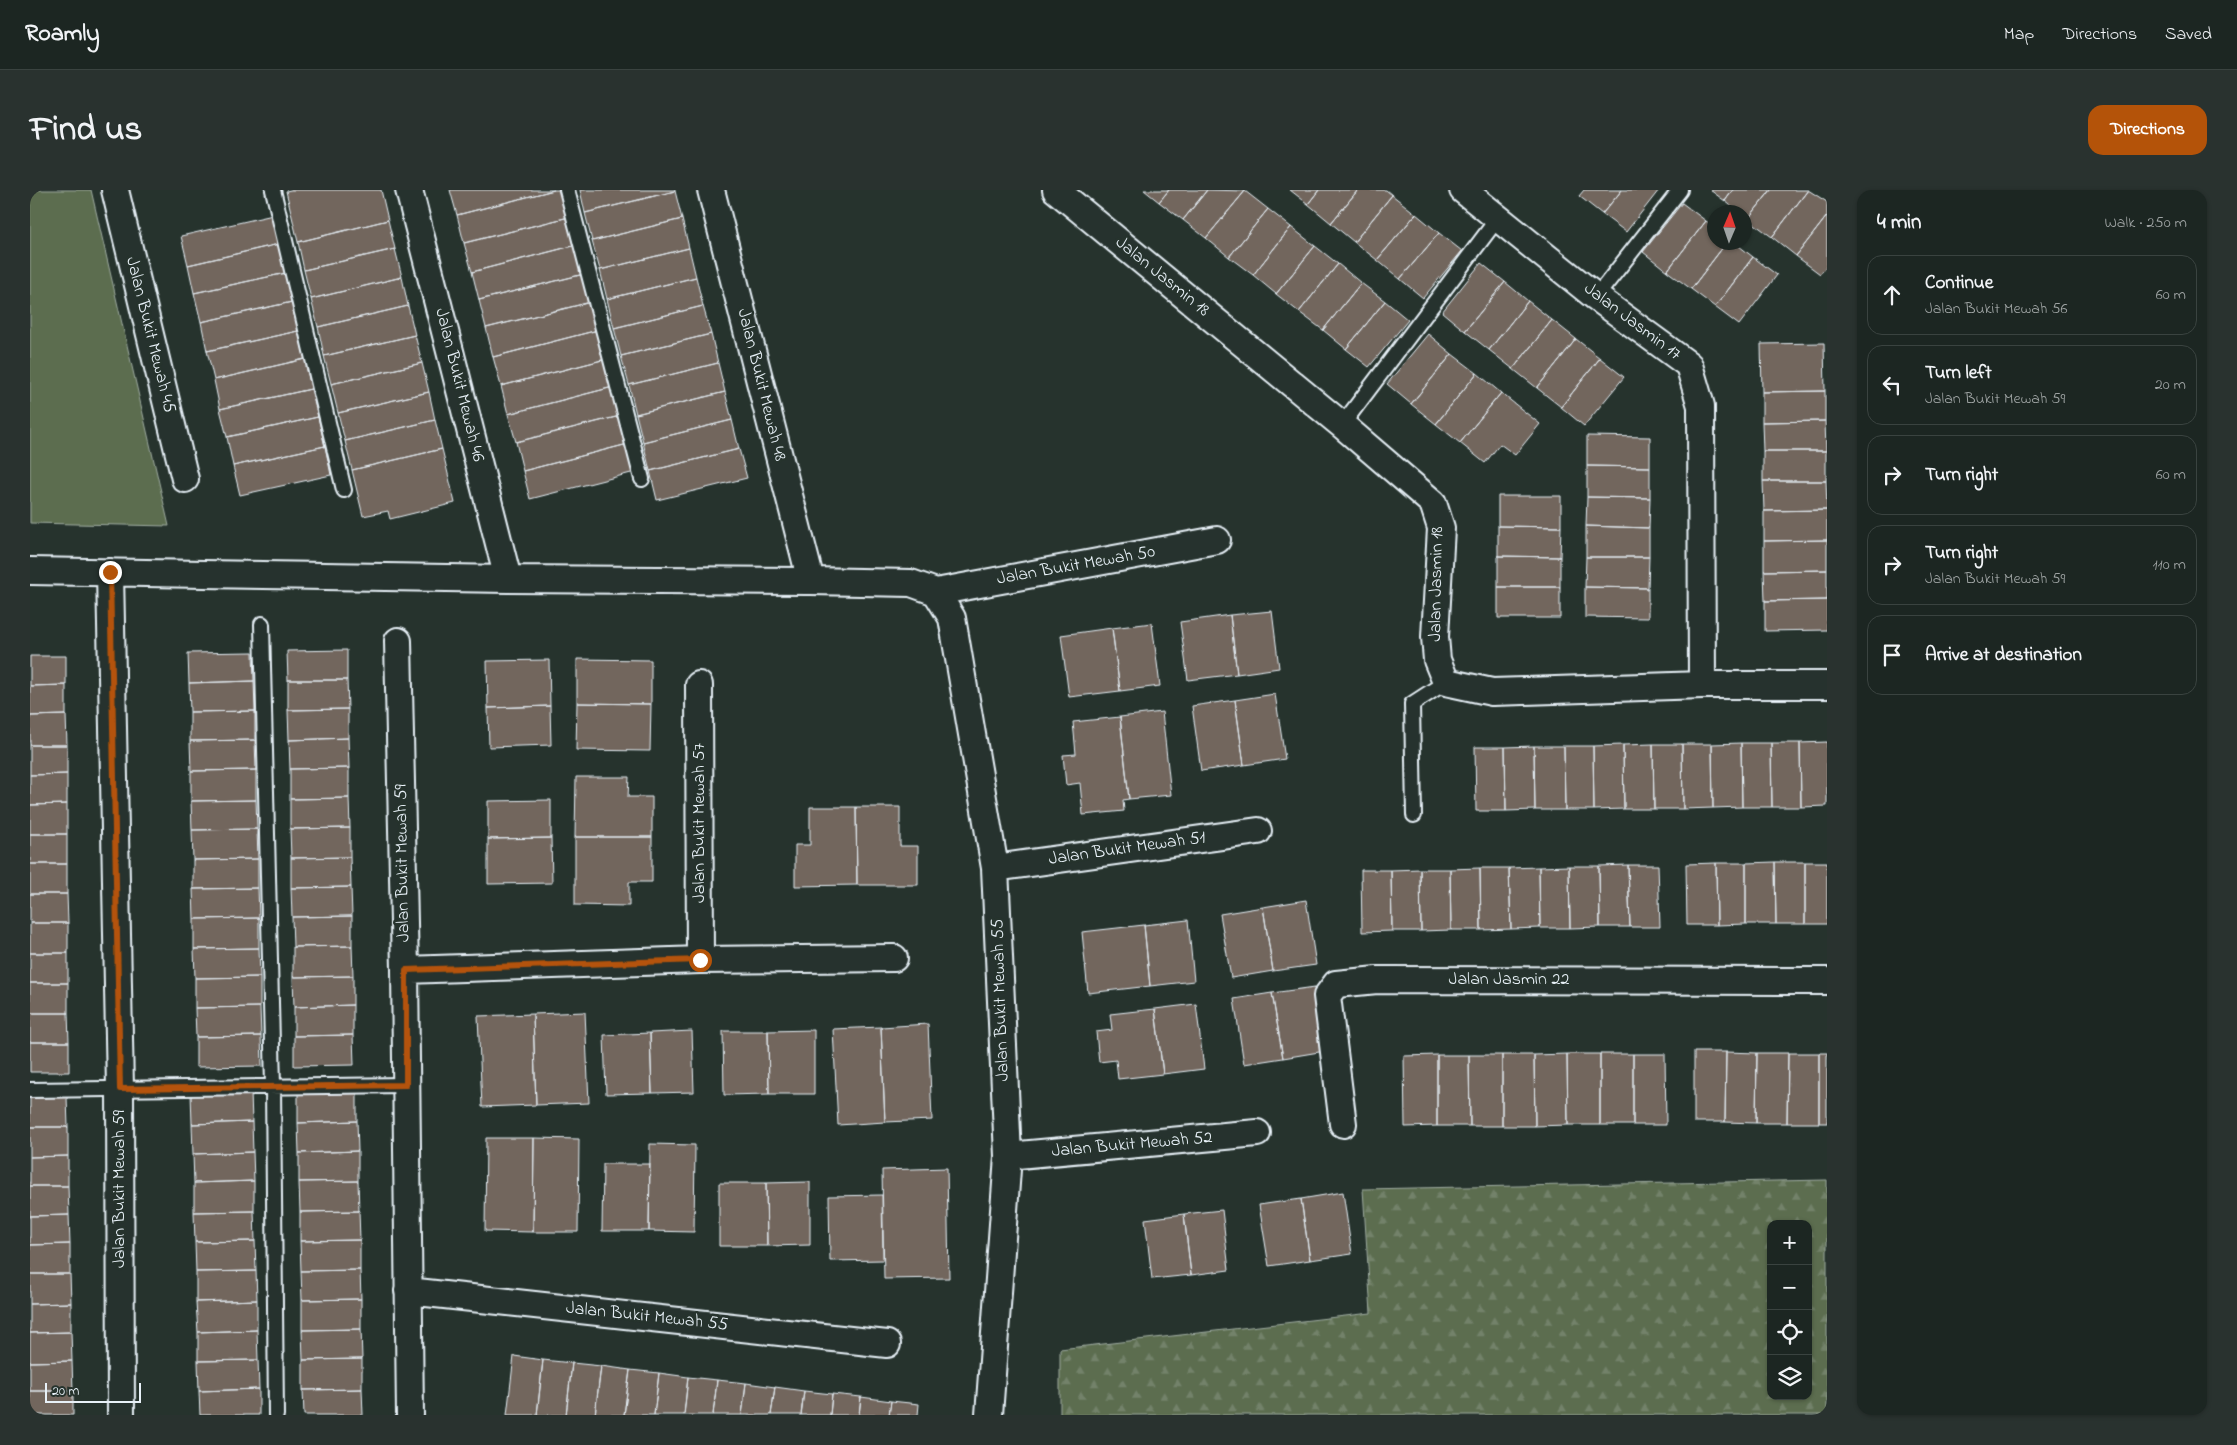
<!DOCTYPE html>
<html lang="en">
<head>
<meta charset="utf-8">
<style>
  :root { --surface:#1c2622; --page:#29322f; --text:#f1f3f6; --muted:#a0a5a5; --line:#3a4340; --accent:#b45309 }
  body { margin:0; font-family:"Indie Flower",sans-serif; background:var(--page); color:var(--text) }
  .controls { position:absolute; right:15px; bottom:15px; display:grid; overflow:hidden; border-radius:10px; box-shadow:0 1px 4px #0004 }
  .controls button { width:45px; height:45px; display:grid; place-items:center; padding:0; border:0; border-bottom:1px solid var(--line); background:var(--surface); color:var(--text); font:25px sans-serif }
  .compass { position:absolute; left:1677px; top:15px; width:45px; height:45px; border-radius:50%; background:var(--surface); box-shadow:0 1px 4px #0004; rotate:2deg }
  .scale { position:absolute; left:15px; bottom:12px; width:96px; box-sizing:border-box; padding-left:5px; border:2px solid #e8f1f8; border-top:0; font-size:14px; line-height:18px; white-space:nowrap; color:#e8f1f8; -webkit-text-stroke:4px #26332d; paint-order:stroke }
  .stop { position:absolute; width:15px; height:15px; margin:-11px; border:4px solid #b45309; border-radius:50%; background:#fff }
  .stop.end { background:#b45309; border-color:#fff; box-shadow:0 1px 5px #0008 }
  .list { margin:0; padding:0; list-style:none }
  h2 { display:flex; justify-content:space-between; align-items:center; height:65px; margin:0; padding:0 20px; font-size:21px }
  h2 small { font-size:16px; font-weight:400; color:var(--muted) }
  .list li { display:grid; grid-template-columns:32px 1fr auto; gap:15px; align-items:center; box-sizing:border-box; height:80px; margin:0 10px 10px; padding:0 10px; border:1px solid var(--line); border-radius:15px }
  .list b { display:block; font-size:19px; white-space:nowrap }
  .list p { margin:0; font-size:16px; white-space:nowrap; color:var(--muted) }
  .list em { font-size:16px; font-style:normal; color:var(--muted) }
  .icon { flex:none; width:28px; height:28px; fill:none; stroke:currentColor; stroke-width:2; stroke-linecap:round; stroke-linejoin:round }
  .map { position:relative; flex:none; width:1797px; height:1225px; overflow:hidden; border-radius:15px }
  header { display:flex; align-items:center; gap:30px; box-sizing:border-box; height:70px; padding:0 25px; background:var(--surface); border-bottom:1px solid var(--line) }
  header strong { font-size:24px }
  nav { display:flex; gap:28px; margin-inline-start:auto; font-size:18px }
  .intro { display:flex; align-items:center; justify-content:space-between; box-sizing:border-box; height:120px; padding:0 30px }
  h1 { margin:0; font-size:35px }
  .button { padding:12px 22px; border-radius:15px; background:var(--accent); color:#fff; font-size:18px; font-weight:700 }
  main { display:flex; gap:30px; padding:0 30px }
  aside { flex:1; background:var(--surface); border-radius:15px; box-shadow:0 1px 4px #0004 }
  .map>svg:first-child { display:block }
  .forest { fill:url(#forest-firs); stroke:#a2afa4; fill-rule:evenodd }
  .park { fill:#5c6d50; stroke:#a2afa4 }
  .building { fill:#72665d; stroke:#e8f1f8 }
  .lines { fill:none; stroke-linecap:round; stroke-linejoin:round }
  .lane-casing { stroke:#e8f1f8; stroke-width:18 }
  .street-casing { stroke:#e8f1f8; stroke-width:30 }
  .lane { stroke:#26332d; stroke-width:14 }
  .street { stroke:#26332d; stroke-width:26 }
  .route { stroke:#b45309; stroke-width:6 }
  .labels { text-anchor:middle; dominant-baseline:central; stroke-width:5; stroke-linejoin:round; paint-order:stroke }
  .street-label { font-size:18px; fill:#e8f1f8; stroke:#26332d }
</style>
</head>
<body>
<header>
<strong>Roamly</strong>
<nav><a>Map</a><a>Directions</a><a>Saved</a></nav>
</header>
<div class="intro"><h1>Find us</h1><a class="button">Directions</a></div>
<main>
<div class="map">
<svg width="1797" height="1225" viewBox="0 0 1797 1225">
  <defs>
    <pattern id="forest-firs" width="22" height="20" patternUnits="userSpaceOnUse" patternTransform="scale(1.25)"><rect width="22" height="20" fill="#5c6d50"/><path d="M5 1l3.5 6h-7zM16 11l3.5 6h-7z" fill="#73826a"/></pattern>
  </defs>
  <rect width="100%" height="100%" fill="#26332d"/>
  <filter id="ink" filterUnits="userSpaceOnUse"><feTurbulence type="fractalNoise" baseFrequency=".02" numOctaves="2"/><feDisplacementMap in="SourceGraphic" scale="10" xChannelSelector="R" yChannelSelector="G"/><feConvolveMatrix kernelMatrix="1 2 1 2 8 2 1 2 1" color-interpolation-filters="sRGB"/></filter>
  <g filter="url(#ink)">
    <path class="forest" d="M1797,990V1225H1030V1159L1341,1123L1333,999ZM1741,1034H1778V1206H1741Z"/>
    <path class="park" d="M0,0H61L139,336L0,333Z"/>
    <path class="building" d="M261,0H351L358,30L268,52L256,1Z
      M420,0H524L427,25Z
      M524,0H532L539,27L434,53L427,25Z
      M550,0H645V1L555,23Z
      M1114,0H1139L1129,12Z
      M1139,0H1177L1153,30L1129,12Z
      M1177,0L1215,1L1176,48L1153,30Z
      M1260,0H1289L1278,14Z
      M1289,0H1328L1301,33L1278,14Z
      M1328,0H1356L1362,5L1324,52L1301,33Z
      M1554,0H1592L1572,24L1549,6Z
      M1592,0H1629L1596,42L1572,24Z
      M1680,0H1703L1695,11Z
      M1703,0H1741L1718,29L1714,27V22H1709L1695,11Z
      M1741,0H1778L1742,47L1718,29Z
      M1778,0L1797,12V26L1766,66L1742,47Z
      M645,1L652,29L562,51L555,23Z
      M1215,1L1238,19L1199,67L1176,48Z
      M1362,5L1386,24L1347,70L1324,52Z
      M1652,13L1676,31L1637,81L1613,62Z
      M1238,19L1261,37L1223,85L1199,67Z
      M1386,24L1409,43L1370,89L1347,70Z
      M243,25L249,54L158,75L151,46Z
      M1797,26V75L1790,84L1766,66Z
      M539,27L546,55L442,82L434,53Z
      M652,29L659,58L570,80L562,51Z
      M358,30L365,59L274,80L268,52Z
      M1676,31L1684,37V52H1697L1661,99L1637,81Z
      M1261,37L1285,56L1246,104L1223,85Z
      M1409,43L1432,61L1393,108L1370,89Z
      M1697,52H1704L1723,67L1685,117L1661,99Z
      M249,54L256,83L164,103L158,75Z
      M546,55L554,84L449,110L442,82Z
      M1285,56L1308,74L1269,122L1246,104Z
      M659,58L666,87L577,109L570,80Z
      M365,59L372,87L281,109L274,80Z
      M1723,67L1747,85L1709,135L1685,117Z
      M1451,73L1475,92L1435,141L1412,122Z
      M1308,74L1331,93L1293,140L1269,122Z
      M256,83L262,112L171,132L164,103Z
      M554,84L561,112L456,138L449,110Z
      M372,87L378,116L288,137L281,109Z
      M666,87L673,116L584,138L577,109Z
      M1475,92L1498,111L1459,160L1435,141Z
      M1331,93L1355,111L1316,159L1293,140Z
      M1355,111L1378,130L1339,177L1316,159Z
      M1498,111L1522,130L1483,179L1459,160Z
      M262,112L268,141L177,161L171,132Z
      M561,112L568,140L463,167L456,138Z
      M378,116L385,145L294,166L288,137Z
      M673,116L681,144L591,166L584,138Z
      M1522,130L1546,149L1507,198L1483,179Z
      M568,140L576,169L471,196L463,167Z
      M268,141L275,169L184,190L177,161Z
      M681,144L688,173L599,195L591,166Z
      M1398,144L1422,164L1381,214L1357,194Z
      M385,145L392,173L301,194L294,166Z
      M1546,149L1570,168L1531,217L1507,198Z
      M1794,153L1795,201L1732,202L1731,154Z
      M1422,164L1447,183L1406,234L1381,214Z
      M1570,168L1594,187L1554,236L1531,217Z
      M275,169L281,199L190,219L184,190Z
      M576,169L583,197L478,224L471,196Z
      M392,173L399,202L308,223L301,194Z
      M688,173L695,202L606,224L599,195Z
      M1447,183L1471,203L1430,253L1406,234Z
      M583,197L590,226L486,252L478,224Z
      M281,199L288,227L197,247L190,219Z
      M1795,201V231L1732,232V202Z
      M399,202L405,230L315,251L308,223Z
      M695,202L702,230L613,252L606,224Z
      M1471,203L1510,234L1485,265L1470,254L1455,273L1430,253Z
      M590,226L598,254L493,281L486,252Z
      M288,227L295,256L203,276L197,247Z
      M405,230L412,259L322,280L315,251Z
      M702,230L709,259L620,281L613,252Z
      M1795,231L1796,261H1733L1732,232Z
      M1557,246L1620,247V277L1557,276Z
      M598,254L605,282L500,309L493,281Z
      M295,256L301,285L210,305L203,276Z
      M412,259L425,313L360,329L358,321L333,326L322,280Z
      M709,259L717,288L627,310L620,281Z
      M1733,261H1796V291H1733Z
      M1557,276L1620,277V308L1557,307Z
      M1733,291H1796L1797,320L1734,321Z
      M1468,306H1531V337L1468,336Z
      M1557,307L1620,308L1619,338L1556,336Z
      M1797,320V350L1734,351V321Z
      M1468,336L1531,337L1530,367L1468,366Z
      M1556,336L1619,338V367H1556Z
      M1797,350V380L1734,381V351Z
      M1468,366L1530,367V397H1468Z
      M1556,367H1619L1618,398L1555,397Z
      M1797,380V410L1735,411L1734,381Z
      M1468,397H1530V428H1468Z
      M1555,397L1618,398V428L1555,427Z
      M1797,410V440L1735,441V411Z
      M1242,421L1249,478L1207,484L1200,425Z
      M1200,425L1207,484L1158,490L1150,432Z
      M1122,433L1130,496L1090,501L1082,438Z
      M1082,438L1090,501L1039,507L1031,445Z
      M317,460V490H258L257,461Z
      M223,462L224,491L159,493L158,463Z
      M0,466H36V495L0,496Z
      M547,469L621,470V514L547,513Z
      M519,470L520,516L458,518L457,471Z
      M258,490H317L318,519L258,520Z
      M224,491L225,521L160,522L159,493Z
      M36,495V525L0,526V496Z
      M1245,504L1255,569L1214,575L1205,510Z
      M1205,510L1214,575L1171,581L1162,516Z
      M547,513L621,514L620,561L546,560Z
      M520,516L521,555L459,557L458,518Z
      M318,519V548L259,550L258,520Z
      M225,521V550L160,551V522Z
      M1132,522L1141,605L1099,609L1090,527Z
      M36,525L37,555H0V526Z
      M1090,527L1099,609L1093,610L1094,621L1053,625L1050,593L1036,595L1033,565L1046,564L1043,532Z
      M318,548L319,578L260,579L259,550Z
      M225,550L226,580L161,581L160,551Z
      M1797,552V616L1771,617L1770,553Z
      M1711,553H1741L1742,617H1712Z
      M1711,553L1712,617L1683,618L1682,554Z
      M1741,553H1770L1771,617H1742Z
      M1623,554H1652L1653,619H1624Z
      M1623,554L1624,619H1594L1593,555Z
      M1652,554H1682L1683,618L1653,619Z
      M0,555H37V584L0,585Z
      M1593,555L1594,619L1564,620L1563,556Z
      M1504,556H1534L1535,620H1505Z
      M1504,556L1505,620L1476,621L1475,557Z
      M1534,556H1563L1564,620H1535Z
      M1445,557H1475L1476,621H1446Z
      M319,578V608L260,609V579Z
      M226,580V610L161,611V581Z
      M37,584V614L0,615V585Z
      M546,587H599L598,607H622V647H545Z
      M319,608L320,638L260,639V609Z
      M226,610L227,639L162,640L161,611Z
      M521,610V648L458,649V611Z
      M37,614V644H0V615Z
      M780,617H826L827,695L765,696V655H780Z
      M826,617H870V656H888V695H827Z
      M320,638V667L261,668L260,639Z
      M227,639L228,669L163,670L162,640Z
      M0,644H37V674H0Z
      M545,647H622V692H599V716L545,715Z
      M521,648L522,693L458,694V649Z
      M320,667L321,697L261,698V668Z
      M228,669V698L163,699V670Z
      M1745,672L1746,734H1716V673Z
      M1745,672H1775V734H1746Z
      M1775,672H1797V734H1775Z
      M1686,673L1687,735H1657L1656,674Z
      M1686,673H1716V734L1687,735Z
      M0,674H37V704H0Z
      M1598,675L1600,737H1570L1569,676Z
      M1598,675H1628L1630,737H1600Z
      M1539,676L1540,738H1510L1509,677Z
      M1539,676H1569L1570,737L1540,738Z
      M1509,677L1510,738L1481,739L1479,678Z
      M1450,678L1451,740H1421L1420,679Z
      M1450,678H1479L1481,739L1451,740Z
      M1390,679L1391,741H1362L1361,680Z
      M1390,679H1420L1421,740L1391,741Z
      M1331,680H1361L1362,741L1332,742Z
      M321,697L322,726L262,727L261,698Z
      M228,698L229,728L164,729L163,699Z
      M0,704H37L38,733H0Z
      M1276,710L1286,775L1243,781L1233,717Z
      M1233,717L1243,781L1201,788L1190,724Z
      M322,726V756L263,757L262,727Z
      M229,728V758L164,759V729Z
      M1158,730L1164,791L1120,796L1114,735Z
      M0,733H38V763H0Z
      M1114,735L1120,796L1058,803L1052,742Z
      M322,756L323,786L263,787V757Z
      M229,758L230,787L165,788L164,759Z
      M0,763H38V793H0Z
      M323,786V815L264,817L263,787Z
      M230,787V817L165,818V788Z
      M0,793H38V823H0Z
      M1285,797L1295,861L1253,868L1242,803Z
      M1242,803L1253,868L1214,874L1204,809Z
      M1166,814L1174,879L1133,884L1125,819Z
      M323,815V845L264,846V817Z
      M230,817L231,846L166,847L165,818Z
      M1125,819L1133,884L1088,889L1086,870L1069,872L1066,842L1082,840L1080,824Z
      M555,822L559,913L506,915L503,824Z
      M0,823H38L39,852H0Z
      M503,824L506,915L452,917L448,826Z
      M898,834L902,930L855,932L851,837Z
      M851,837L855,932L808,935L803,839Z
      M784,840V904H739L738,841Z
      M662,841L664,902L622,903L620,843Z
      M693,841H738L739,904L694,905Z
      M620,843L622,903L576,904L574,845Z
      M323,845L324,875L264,876V846Z
      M231,846L232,876L166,877V847Z
      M0,852H39V882H0Z
      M1664,862H1696L1695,932H1664Z
      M1696,862L1727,863L1726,933L1695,932Z
      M1727,863H1758L1757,933H1726Z
      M1758,863H1789V933H1757Z
      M1789,863H1797V933H1789Z
      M1537,864L1538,935L1505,936L1504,865Z
      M1537,864H1570V935H1538Z
      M1570,864H1603V935H1570Z
      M1603,864H1635L1636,935H1603Z
      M1407,865V936L1375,937L1374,866Z
      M1407,865H1439L1440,936H1407Z
      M1439,865H1472V936H1440Z
      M1472,865H1504L1505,936H1472Z
      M327,902V931L268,933V903Z
      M221,903L222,932L162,934L161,904Z
      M37,907L38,937H0V908Z
      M327,931L328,961L269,963L268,933Z
      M222,932L223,962L163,964L162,934Z
      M0,937H38V966L0,967Z
      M456,948H504L503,1042L455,1041Z
      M504,948L549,949L548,1042H503Z
      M620,954L665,955L664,1042L619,1041Z
      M328,961V991L269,992V963Z
      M223,962L224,991L164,993L163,964Z
      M38,966V996H0V967Z
      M573,974H620L619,1041H572Z
      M917,978L919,1088L854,1089L852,980Z
      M224,991V1021L164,1022V993Z
      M328,991L329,1021L270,1022L269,992Z
      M780,992V1055L737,1056L736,993Z
      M689,993H736L737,1056H689Z
      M0,996H38L39,1025L0,1026Z
      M1313,1002L1322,1064L1280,1070L1271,1009Z
      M852,1005L853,1070L800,1071L799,1006Z
      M1271,1009L1280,1070L1239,1076L1229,1015Z
      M1192,1020L1199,1080L1161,1085L1154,1024Z
      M224,1021L225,1051L165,1052L164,1022Z
      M329,1021L330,1050L270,1051V1022Z
      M1154,1024L1161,1085L1122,1089L1115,1029Z
      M39,1025L40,1054L0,1055V1026Z
      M330,1050V1080L271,1081L270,1051Z
      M225,1051L226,1081L166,1082L165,1052Z
      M40,1054V1084H0V1055Z
      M330,1080L331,1109L272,1110L271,1081Z
      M226,1081L227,1110L166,1112V1082Z
      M0,1084H40L41,1113L0,1114Z
      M331,1109V1139L272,1140V1110Z
      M227,1110V1140L168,1142L166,1112Z
      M41,1113V1142L0,1143V1114Z
      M331,1139L332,1169L273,1170L272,1140Z
      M227,1140L228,1170L168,1171V1142Z
      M41,1142L42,1171L0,1172V1143Z
      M484,1166L513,1170L507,1225H477Z
      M332,1169V1199L273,1200V1170Z
      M228,1170L229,1199L169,1201L168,1171Z
      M513,1170L542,1173L536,1225H507Z
      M42,1171L43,1201H0V1172Z
      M542,1173L571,1176L565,1225H536Z
      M571,1176L600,1180L594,1225H565Z
      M600,1180L629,1183L624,1225H594Z
      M629,1183L658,1187L654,1225H624Z
      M658,1187L687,1190L683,1225H654Z
      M687,1190L716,1193L712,1225H683Z
      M716,1193L745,1197L741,1225H712Z
      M745,1197L774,1201L771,1225H741Z
      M229,1199V1225H170L169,1201Z
      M332,1199L333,1225H274L273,1200Z
      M0,1201H43V1225H0Z
      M774,1201L802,1204L800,1225H771Z
      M802,1204L831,1207L829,1225H800Z
      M831,1207L861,1211L859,1225H829Z
      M861,1211L889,1214L888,1225H859Z"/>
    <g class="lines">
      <defs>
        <path id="lane" d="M243,0L314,300
          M537,0L612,289
          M1566,107L1650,0
          M1312,235L1468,28
          M232,434L243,896L246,1225
          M1384,625L1382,514L1416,492
          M0,900L376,895"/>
        <path id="street" d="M85,0L155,289
          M379,0L478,389
          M681,0L781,391
          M1026,0L1312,235L1403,313L1411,338L1405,447L1407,470L1416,492L1462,502L1672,495H1797
          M1433,0L1566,107L1659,175L1671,216L1672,495
          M0,381L478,389L781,391L881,393L906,402
          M80,382L90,899L91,1225
          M906,402L922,428L965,678L978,966L959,1225
          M906,402L1187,350
          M368,451L375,780L380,1225
          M669,495L670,770
          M965,678L1228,641
          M375,780L670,770L864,768
          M1313,934L1297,806L1306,794L1347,790L1797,791
          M978,966L1227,943
          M378,1101L857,1154"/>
      </defs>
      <use href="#lane" class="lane-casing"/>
      <use href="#street" class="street-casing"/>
      <use href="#lane" class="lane"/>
      <use href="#street" class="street"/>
    </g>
  </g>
  <g class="lines" filter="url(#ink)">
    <path class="route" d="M80,382L90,899L376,895V780L670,770"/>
  </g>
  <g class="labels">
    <g class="street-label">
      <text transform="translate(1132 87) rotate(39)">Jalan Jasmin 18</text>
      <text transform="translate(1602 132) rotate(37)">Jalan Jasmin 17</text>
      <text transform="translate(120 145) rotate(76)">Jalan Bukit Mewah 45</text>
      <text transform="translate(429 195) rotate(76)">Jalan Bukit Mewah 46</text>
      <text transform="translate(731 195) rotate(76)">Jalan Bukit Mewah 48</text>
      <text transform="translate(1046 376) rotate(-10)">Jalan Bukit Mewah 50</text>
      <text transform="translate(1407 394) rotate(-89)">Jalan Jasmin 18</text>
      <text transform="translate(670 633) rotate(-90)">Jalan Bukit Mewah 57</text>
      <text transform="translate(1097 659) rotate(-8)">Jalan Bukit Mewah 51</text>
      <text transform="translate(373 673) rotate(-91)">Jalan Bukit Mewah 59</text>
      <text x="1479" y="790">Jalan Jasmin 22</text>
      <text transform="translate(971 810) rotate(-92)">Jalan Bukit Mewah 55</text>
      <text transform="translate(1102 955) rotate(-5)">Jalan Bukit Mewah 52</text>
      <text transform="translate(90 999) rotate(-90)">Jalan Bukit Mewah 59</text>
      <text transform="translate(617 1127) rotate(6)">Jalan Bukit Mewah 55</text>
    </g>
  </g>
</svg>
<div class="controls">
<button>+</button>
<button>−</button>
<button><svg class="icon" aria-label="locate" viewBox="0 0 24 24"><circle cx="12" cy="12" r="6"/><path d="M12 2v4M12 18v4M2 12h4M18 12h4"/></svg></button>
<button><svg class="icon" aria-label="layers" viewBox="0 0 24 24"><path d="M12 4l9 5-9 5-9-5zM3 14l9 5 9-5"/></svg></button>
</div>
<svg class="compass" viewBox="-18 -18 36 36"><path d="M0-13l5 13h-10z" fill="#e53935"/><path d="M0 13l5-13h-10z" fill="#a0a5a5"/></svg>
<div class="scale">20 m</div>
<div class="stop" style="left:670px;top:770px"></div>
<div class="stop end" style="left:80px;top:382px"></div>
</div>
<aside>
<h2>4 min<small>Walk · 250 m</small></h2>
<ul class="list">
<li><svg class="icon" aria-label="ahead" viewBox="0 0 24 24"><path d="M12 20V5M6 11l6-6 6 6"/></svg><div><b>Continue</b><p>Jalan Bukit Mewah 56</p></div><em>60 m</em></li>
<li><svg class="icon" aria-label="left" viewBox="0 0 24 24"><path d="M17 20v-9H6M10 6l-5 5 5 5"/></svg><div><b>Turn left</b><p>Jalan Bukit Mewah 59</p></div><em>20 m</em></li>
<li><svg class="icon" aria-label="right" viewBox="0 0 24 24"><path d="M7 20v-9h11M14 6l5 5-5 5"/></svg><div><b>Turn right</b></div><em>60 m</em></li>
<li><svg class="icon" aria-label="right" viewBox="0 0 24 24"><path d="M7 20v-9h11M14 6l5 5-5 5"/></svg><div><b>Turn right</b><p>Jalan Bukit Mewah 59</p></div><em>110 m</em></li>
<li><svg class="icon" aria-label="arrive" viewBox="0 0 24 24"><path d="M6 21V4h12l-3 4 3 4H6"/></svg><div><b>Arrive at destination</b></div></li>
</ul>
</aside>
</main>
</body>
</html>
